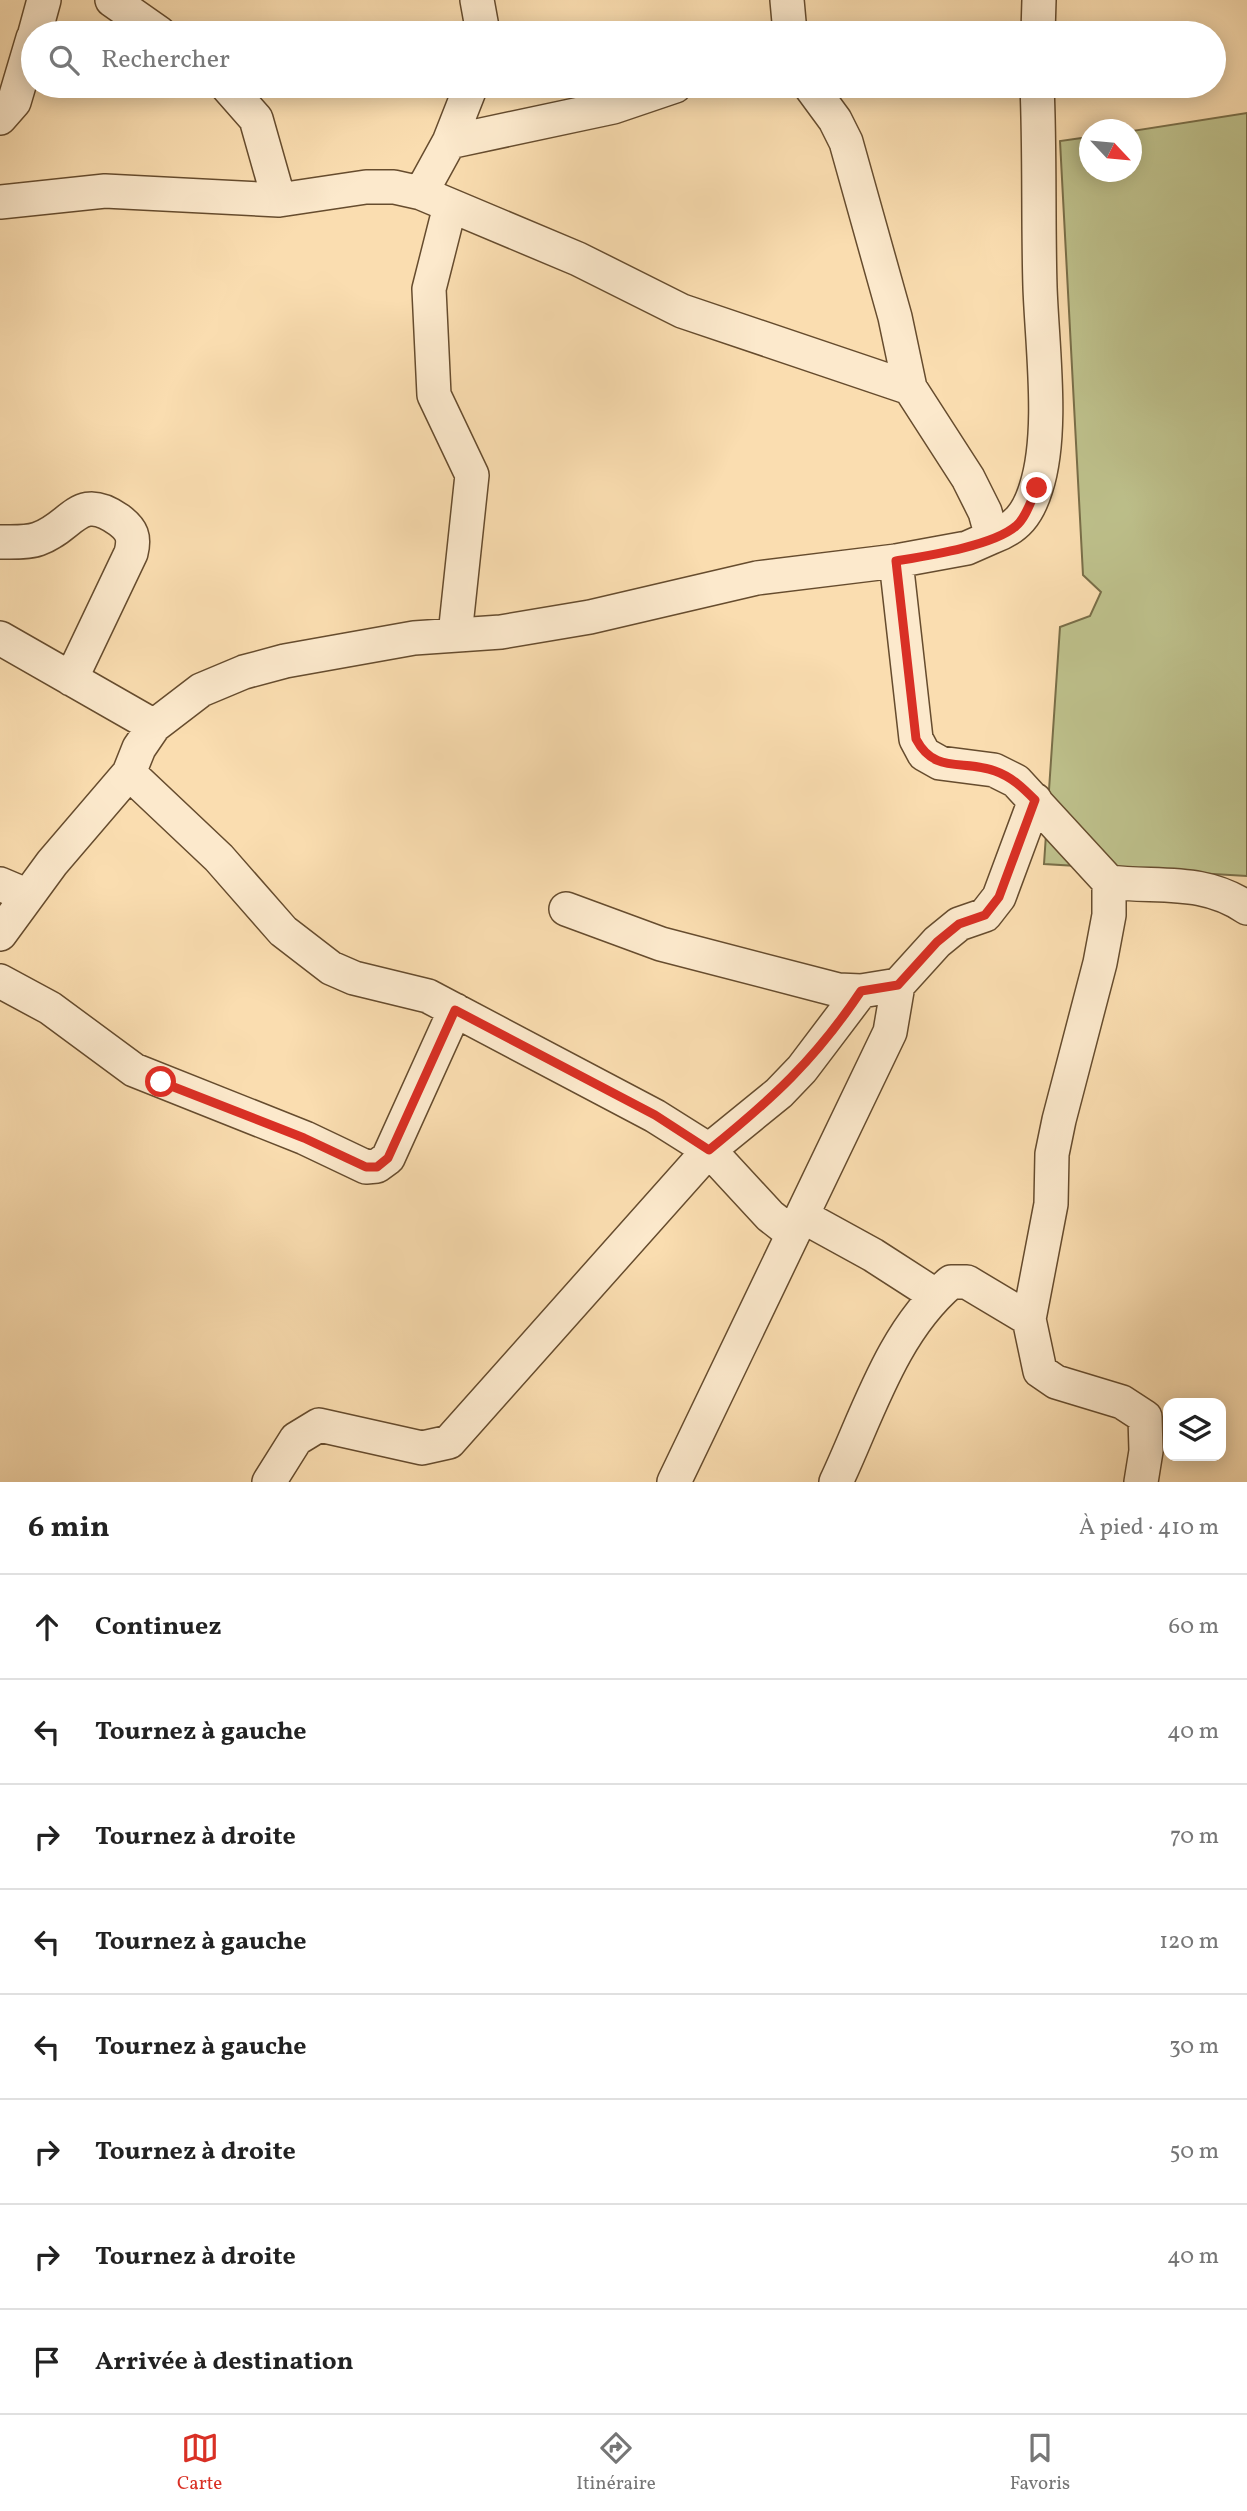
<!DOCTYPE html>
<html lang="fr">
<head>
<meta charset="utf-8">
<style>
  :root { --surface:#fff; --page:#f2f2f2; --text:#222; --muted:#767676; --line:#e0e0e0; --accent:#d93025 }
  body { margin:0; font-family:Vollkorn,serif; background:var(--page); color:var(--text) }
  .controls { position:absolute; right:21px; bottom:21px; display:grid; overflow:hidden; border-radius:14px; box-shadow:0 4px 18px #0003 }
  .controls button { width:63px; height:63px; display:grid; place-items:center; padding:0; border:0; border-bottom:2px solid var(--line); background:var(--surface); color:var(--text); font:35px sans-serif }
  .compass { position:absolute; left:1079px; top:119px; width:63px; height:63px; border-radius:50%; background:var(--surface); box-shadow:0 4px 18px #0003; rotate:116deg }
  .stop { position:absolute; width:21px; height:21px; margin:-16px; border:5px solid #d93025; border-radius:50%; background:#fff }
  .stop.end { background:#d93025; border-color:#fff; box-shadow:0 2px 7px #0008 }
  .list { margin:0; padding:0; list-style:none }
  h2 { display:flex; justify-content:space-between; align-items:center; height:91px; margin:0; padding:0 28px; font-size:30px }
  h2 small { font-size:23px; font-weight:400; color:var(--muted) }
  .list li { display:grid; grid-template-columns:46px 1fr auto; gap:21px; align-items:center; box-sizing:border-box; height:105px; padding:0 28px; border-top:2px solid var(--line) }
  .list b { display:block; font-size:26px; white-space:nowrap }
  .list em { font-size:23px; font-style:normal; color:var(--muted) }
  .icon { flex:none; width:38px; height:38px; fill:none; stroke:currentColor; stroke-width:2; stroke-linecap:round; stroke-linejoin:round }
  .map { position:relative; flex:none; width:1247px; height:1482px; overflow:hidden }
  .search { position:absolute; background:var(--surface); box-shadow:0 4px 18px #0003; left:21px; right:21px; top:21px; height:77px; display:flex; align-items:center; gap:18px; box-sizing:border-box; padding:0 24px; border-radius:38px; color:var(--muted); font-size:26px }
  .sheet { height:931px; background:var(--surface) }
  nav { display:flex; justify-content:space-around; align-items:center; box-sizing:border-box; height:98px; border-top:2px solid var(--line); background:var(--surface); font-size:19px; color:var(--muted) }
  nav a { display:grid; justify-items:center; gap:4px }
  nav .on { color:var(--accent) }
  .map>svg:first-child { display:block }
  .green { fill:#bec18c; stroke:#796e48; stroke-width:2 }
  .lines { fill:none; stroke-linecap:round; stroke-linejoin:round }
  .minor-casing { stroke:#664c2e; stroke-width:36 }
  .minor { stroke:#fce9cc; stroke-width:33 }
  .route { stroke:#d93025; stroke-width:9 }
</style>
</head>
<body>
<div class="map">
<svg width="1247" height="1482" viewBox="0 0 1247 1482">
  <rect width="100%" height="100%" fill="#faddb0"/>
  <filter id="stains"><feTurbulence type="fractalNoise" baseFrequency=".00286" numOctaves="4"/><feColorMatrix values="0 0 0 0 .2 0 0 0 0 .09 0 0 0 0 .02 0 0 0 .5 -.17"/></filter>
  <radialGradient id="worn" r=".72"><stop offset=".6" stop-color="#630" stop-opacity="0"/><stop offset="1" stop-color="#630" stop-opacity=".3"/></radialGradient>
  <path class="green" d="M1247,113V876L1044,864L1060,627L1090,616L1101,592L1083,575L1060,141L1089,137L1090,172H1132V131Z"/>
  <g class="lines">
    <defs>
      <path id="minor" d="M112,0L159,33
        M477,0L483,33
        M787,0L790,33
        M35,33L44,0
        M1038,33L1039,0
        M227,86L256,119L279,200
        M810,86L835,120L846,142L895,317L910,388
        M0,118L14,102L33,38
        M449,142L613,107L675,86
        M421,193L449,142L471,86
        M0,202L105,191L279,200L366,187H394L421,193L578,259L682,311L910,388L968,478L985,512L992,537L967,548L896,561L757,578L590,617L501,632L414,638L285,661L244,672L201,690L154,726L139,748L129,773L52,863L0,934
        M450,206L429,289L434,395L472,475L455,635
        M992,537C1017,528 1028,514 1036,488C1054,433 1042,346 1040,287C1038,220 1040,153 1037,86
        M0,542C12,542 27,543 38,539C73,527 78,491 119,520C132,530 135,537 131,553L71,679
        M896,561L916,739L924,754L940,763L994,770L1016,781L1109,882V915L1100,963L1059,1120L1052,1154L1051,1204L1029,1319L1040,1371L1056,1382L1122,1402L1145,1417L1146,1451L1141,1482
        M0,638L154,726
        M129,773L219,858L283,931L331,968L354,978L428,996L655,1116L709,1150L770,1216L793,1234
        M1109,882C1159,888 1203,878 1247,908
        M0,884L26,895
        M566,909L661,944L838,990L861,991L898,985L890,1032L674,1482
        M0,981L50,1008L134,1070L305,1138L366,1167L377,1166L388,1158L455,1010
        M898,985L937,942L959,924L985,915L999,897L1035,800
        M802,1216L873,1255L935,1295
        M269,1482L296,1439L319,1425L422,1448L449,1442L709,1150L779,1093L802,1069L861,991
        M836,1482C868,1414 892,1332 951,1282H967L1029,1319"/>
    </defs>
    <use href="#minor" class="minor-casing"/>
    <use href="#minor" class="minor"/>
  </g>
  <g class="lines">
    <path class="route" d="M161,1082L304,1138L366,1167H377L388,1158L455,1010L655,1115L709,1150C772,1099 815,1060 861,991L898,985L937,942L959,924L985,915L999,897L1035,800C1023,788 1012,777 995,771C963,759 935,775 916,739L896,561C926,556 993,546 1016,526C1026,518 1031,500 1037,488"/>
  </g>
  <rect width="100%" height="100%" filter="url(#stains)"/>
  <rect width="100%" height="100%" fill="url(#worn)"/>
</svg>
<div class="controls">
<button><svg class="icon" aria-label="layers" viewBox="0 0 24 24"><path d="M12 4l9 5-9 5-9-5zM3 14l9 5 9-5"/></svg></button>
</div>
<svg class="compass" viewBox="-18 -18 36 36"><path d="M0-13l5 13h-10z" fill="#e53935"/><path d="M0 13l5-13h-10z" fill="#767676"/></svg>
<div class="stop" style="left:161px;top:1082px"></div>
<div class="stop end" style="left:1037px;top:488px"></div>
<div class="search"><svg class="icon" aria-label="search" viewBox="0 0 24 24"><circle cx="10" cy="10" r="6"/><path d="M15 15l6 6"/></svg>Rechercher</div>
</div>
<section class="sheet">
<h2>6 min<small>À pied · 410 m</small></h2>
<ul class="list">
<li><svg class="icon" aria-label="ahead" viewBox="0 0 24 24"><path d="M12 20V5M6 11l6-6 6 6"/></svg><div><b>Continuez</b></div><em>60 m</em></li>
<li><svg class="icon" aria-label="left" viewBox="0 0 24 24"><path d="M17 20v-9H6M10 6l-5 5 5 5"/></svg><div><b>Tournez à gauche</b></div><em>40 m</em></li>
<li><svg class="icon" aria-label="right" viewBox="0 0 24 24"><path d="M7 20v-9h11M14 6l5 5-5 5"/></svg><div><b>Tournez à droite</b></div><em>70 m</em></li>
<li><svg class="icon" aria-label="left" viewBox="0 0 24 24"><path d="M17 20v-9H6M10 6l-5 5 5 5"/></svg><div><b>Tournez à gauche</b></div><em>120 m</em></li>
<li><svg class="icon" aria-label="left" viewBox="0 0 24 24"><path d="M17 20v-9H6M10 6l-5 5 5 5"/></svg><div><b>Tournez à gauche</b></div><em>30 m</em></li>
<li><svg class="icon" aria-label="right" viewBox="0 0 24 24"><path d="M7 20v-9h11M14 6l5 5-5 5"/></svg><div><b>Tournez à droite</b></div><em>50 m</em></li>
<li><svg class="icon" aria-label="right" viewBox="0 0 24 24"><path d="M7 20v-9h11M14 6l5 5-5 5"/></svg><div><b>Tournez à droite</b></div><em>40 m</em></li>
<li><svg class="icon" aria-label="arrive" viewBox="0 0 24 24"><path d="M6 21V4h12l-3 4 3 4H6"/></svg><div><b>Arrivée à destination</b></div></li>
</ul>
</section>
<nav>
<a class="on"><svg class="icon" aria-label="map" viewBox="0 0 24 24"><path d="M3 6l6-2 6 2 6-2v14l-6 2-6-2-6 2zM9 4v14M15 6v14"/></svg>Carte</a>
<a><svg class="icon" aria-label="directions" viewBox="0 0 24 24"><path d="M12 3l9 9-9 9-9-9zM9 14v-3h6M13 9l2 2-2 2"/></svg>Itinéraire</a>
<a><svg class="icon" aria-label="saved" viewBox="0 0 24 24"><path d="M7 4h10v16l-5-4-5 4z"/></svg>Favoris</a>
</nav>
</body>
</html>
